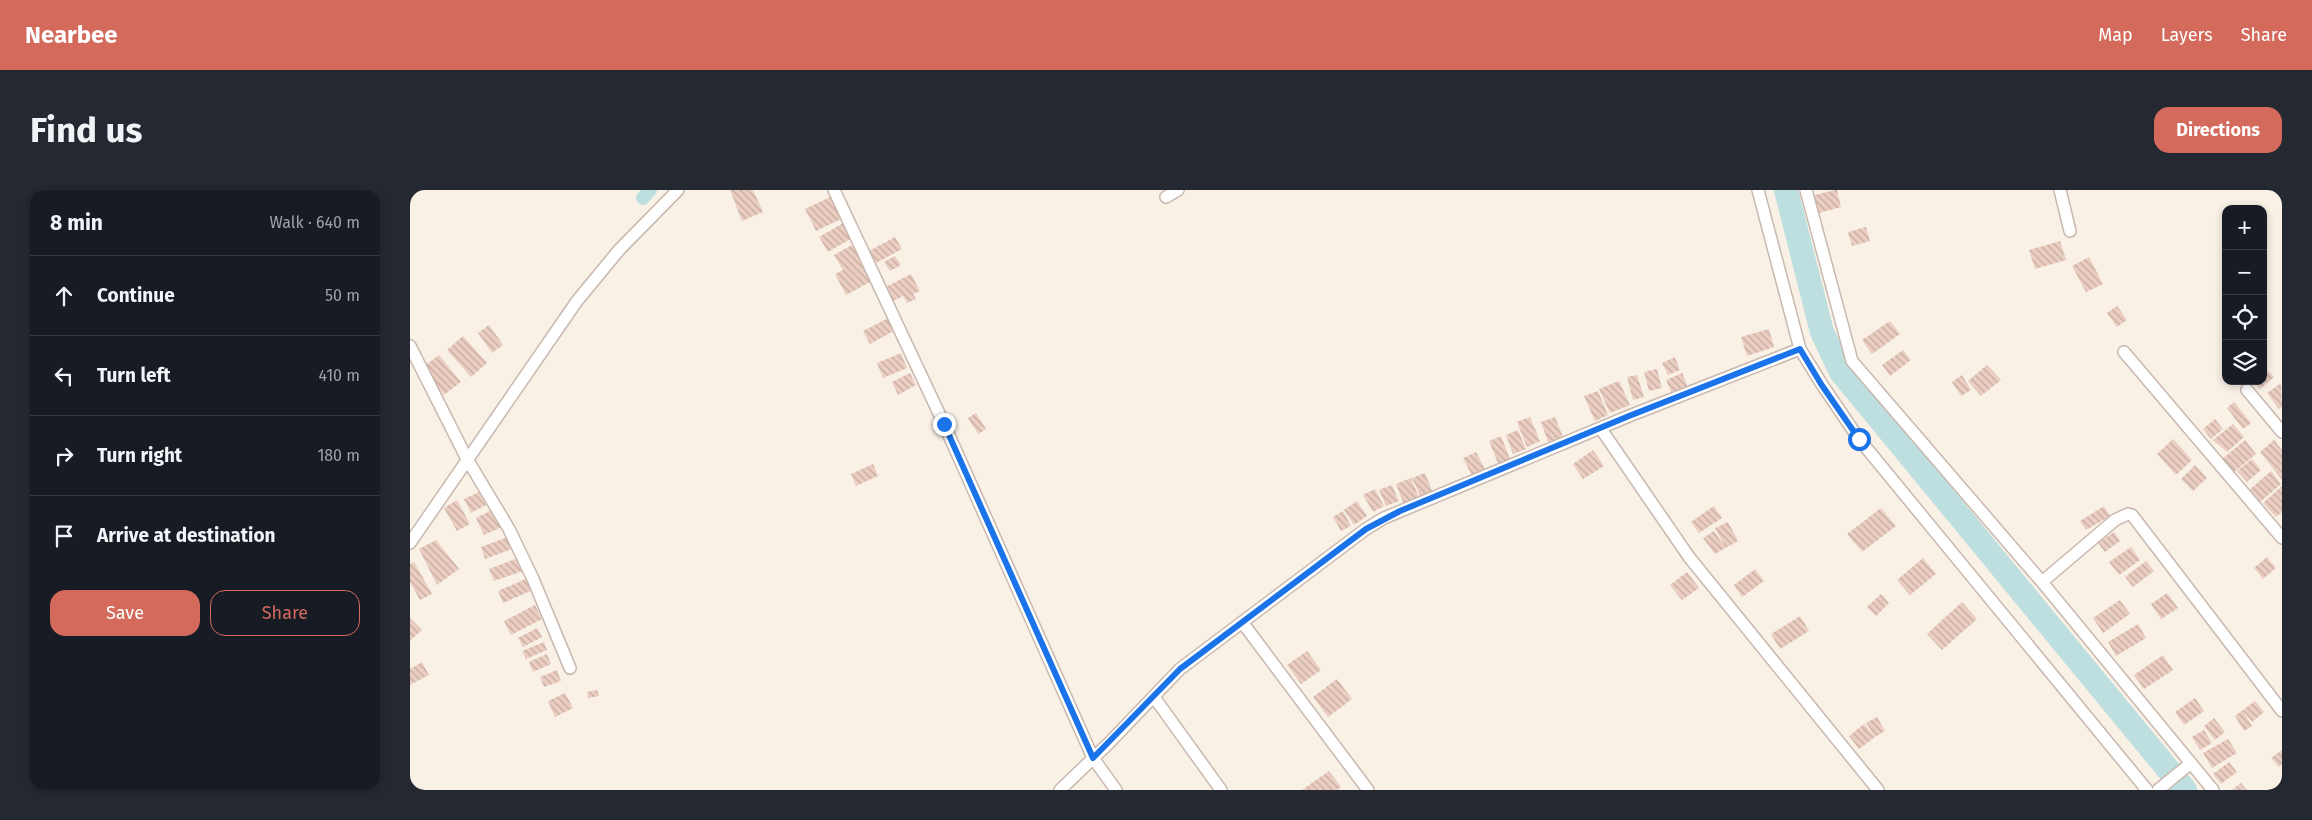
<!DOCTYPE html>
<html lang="en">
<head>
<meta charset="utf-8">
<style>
  :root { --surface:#171b24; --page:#242831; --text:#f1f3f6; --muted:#9ea1a6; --line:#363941; --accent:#d46a5b }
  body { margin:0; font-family:"Fira Sans",sans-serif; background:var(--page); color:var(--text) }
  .controls { position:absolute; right:15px; top:15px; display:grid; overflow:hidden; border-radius:10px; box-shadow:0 2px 8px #0003 }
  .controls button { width:45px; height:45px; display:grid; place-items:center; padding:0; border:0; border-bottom:1px solid var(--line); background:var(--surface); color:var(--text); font:25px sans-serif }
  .stop { position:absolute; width:15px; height:15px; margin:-11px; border:4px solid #1a73e8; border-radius:50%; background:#fff }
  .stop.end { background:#1a73e8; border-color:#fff; box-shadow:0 1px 5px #0008 }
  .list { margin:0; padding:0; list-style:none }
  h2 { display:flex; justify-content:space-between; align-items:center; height:65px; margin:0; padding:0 20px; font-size:21px }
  h2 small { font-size:16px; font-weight:400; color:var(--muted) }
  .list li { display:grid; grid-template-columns:32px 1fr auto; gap:15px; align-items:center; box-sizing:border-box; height:80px; padding:0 20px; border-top:1px solid var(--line) }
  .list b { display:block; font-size:19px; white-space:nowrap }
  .list em { font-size:16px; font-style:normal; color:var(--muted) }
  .actions { display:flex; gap:10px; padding:15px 20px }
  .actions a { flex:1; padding:11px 0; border:1px solid var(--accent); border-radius:15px; text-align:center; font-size:18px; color:var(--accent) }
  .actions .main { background:var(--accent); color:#fff }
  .icon { flex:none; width:28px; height:28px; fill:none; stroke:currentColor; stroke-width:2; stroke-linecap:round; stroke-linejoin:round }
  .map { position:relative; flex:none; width:1872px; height:600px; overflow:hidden; border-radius:15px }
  header { display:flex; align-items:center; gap:30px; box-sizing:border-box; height:70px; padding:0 25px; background:var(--accent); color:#fff }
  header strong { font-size:24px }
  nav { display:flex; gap:28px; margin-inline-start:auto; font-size:18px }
  .intro { display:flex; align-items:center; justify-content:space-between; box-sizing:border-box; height:120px; padding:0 30px }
  h1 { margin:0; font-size:35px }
  .button { padding:12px 22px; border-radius:15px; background:var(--accent); color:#fff; font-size:18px; font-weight:700 }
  main { display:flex; gap:30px; padding:0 30px }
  aside { flex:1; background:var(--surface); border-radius:15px; box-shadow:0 2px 8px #0003 }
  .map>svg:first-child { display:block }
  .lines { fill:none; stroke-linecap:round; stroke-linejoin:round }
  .canal { stroke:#bddfe0; stroke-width:14 }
  .river { stroke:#bddfe0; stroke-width:24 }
  .building { fill:url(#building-back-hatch) }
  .street-casing { stroke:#c9b8ae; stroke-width:14 }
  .street { stroke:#fff; stroke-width:11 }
  .route { stroke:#1a73e8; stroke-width:6 }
</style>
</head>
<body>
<header>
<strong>Nearbee</strong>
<nav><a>Map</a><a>Layers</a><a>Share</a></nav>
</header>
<div class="intro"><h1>Find us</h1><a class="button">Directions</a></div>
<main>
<aside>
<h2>8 min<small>Walk · 640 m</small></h2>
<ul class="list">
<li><svg class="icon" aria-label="ahead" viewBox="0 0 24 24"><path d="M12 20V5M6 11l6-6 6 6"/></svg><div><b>Continue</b></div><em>50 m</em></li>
<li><svg class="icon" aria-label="left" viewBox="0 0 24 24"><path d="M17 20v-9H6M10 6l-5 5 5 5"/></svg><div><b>Turn left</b></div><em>410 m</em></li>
<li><svg class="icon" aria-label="right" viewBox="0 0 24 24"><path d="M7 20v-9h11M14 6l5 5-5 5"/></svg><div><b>Turn right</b></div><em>180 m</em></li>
<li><svg class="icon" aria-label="arrive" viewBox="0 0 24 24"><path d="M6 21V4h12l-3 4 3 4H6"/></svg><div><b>Arrive at destination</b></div></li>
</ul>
<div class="actions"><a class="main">Save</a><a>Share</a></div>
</aside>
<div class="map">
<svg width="1872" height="600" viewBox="0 0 1872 600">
  <defs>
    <pattern id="building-back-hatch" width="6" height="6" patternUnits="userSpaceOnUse" patternTransform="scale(1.25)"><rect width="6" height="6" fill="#ebcec1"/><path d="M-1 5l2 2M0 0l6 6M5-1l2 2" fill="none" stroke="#c3aa9f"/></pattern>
  </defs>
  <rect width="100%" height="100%" fill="#f9f0e6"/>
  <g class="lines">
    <path class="canal" d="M233,8L240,0"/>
    <path class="river" d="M1376,0L1412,142L1431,182L1775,600"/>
  </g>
  <path class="building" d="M320,0H343L353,22L332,31Z
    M1425,0H1427L1431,17L1405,24L1401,6Z
    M422,6L433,28L406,41L395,19Z
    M435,32L444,47L418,62L409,47Z
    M1456,37L1460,51L1442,56L1438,42Z
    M485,47L492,59L466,73L459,61Z
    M1650,51L1656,70L1625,79L1619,60Z
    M442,55L462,91L436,105L425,84L433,80L424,65Z
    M485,66L491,75L480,81L474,72Z
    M1679,67L1693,94L1676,102L1662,76Z
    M501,84L510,101L503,104L506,109L497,113L493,106L481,112L474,98Z
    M1707,116L1717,130L1707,137L1697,123Z
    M482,126L489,138L460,154L453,141Z
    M1480,131L1490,144L1462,164L1452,150Z
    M79,135L93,155L82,163L68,143Z
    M1359,139L1364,157L1337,166L1331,147Z
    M53,146L77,173L61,187L37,160Z
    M1493,160L1501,170L1480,186L1472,175Z
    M491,163L497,178L473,188L467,173Z
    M29,165L51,192L34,205L13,177Z
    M1265,167L1270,180L1258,185L1252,173Z
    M1577,175L1591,190L1571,206L1558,191Z
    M1247,179L1252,198L1239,201L1234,182Z
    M1857,180L1864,187L1850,199L1843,191H1853V183Z
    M500,183L506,195L488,205L482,192Z
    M1272,183L1278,197L1262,204L1256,190Z
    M1227,185L1234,207L1223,210L1217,187Z
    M1552,185L1561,200L1551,206L1542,192Z
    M1209,191L1220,215L1200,223L1189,199Z
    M1871,193L1872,217L1869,219L1857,203Z
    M1188,201L1198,225L1185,231L1174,206Z
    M1824,212L1841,233L1833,239L1817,218Z
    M566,223L576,239L568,244L558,228Z
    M1120,227L1130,251L1117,257L1107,232Z
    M1145,227L1153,247L1138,252L1131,232Z
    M1805,229L1813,239L1801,249L1793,239Z
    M1823,234L1834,247L1817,262L1803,250Z
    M1108,240L1116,259L1103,264L1096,245Z
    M1091,246L1100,269L1088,273L1079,251Z
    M1763,249L1782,270L1766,285L1747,264Z
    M1835,250L1846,264L1823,283L1811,270Z
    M1864,250L1872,260V290L1850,262Z
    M1183,260L1194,276L1173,289L1163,274Z
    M1066,262L1076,281L1063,288L1053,268Z
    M1842,269L1851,280L1837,292L1827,281Z
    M463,274L468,286L446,296L441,284Z
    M1785,275L1797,288L1783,301L1771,289Z
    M1861,281L1871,294L1849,313L1838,301Z
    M1015,283L1023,303L1011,308L1002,288Z
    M1001,288L1009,308L994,315L986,294Z
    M982,295L989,311L976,316L969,300Z
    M1872,296V322L1866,327L1853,313Z
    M965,299L974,316L963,322L953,305Z
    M69,302L76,315L61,323L54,309Z
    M47,310L60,334L47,341L34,318Z
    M947,311L957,326L944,335L934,320Z
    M1304,316L1312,328L1289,343L1281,332Z
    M1694,316L1700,326L1676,340L1670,331Z
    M1471,318L1486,336L1452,362L1437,344Z
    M83,319L92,337L74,345L66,328Z
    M933,321L941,336L931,341L923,327Z
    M1318,332L1328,351L1305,364L1293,348L1304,341L1315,357L1305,338Z
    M1704,342L1710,351L1695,362L1688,353Z
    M98,347L102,359L75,369L71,357Z
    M26,350L49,379L27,395L9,359Z
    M1721,357L1730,370L1709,385L1699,372Z
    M1857,367L1866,378L1853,389L1844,378Z
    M108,368L113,381L84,391L79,379Z
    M1513,368L1526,384L1500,405L1487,390Z
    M1736,371L1744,381L1723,397L1715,387Z
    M4,372L22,404L10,410L0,392V374Z
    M1345,379L1354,391L1332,407L1324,395Z
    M1277,382L1289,398L1272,410L1260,395Z
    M118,388L123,400L93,413L88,401Z
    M1757,403L1768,418L1751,429L1741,414Z
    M1471,404L1479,413L1466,426L1457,417Z
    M1710,410L1720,424L1693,443L1683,428Z
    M1552,412L1567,429L1532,460L1517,444Z
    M125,415L132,429L101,445L94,431Z
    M1390,426L1399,441L1370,459L1361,444Z
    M0,428L12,440L0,451Z
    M1728,434L1736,448L1706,466L1698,452Z
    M127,438L132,447L113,457L108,448Z
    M134,452L137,460L116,469L112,461Z
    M897,461L911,480L891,494L877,475Z
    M137,464L141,474L123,482L119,472Z
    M1753,465L1763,480L1734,499L1724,485Z
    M12,472L19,485L0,495V479Z
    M147,480L151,491L134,497L130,487Z
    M927,489L942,509L918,527L903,507Z
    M187,500L189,506L178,508L177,502Z
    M155,503L163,518L145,527L138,511Z
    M1785,508L1794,521L1774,535L1765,522Z
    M1845,511L1854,522L1842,532L1833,521L1842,536L1834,541L1825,526Z
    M1467,527L1475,541L1465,547L1456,533Z
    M1804,528L1815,542L1805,550L1794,536Z
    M1454,534L1465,547L1449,559L1439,546Z
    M1794,540L1802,553L1790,560L1782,547Z
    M1818,549L1827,563L1802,578L1793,563Z
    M1872,560V574L1869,577L1861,568Z
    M1819,572L1827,582L1811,594L1803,584Z
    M919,581L931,597L927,600H892Z
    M1831,593L1837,600H1822Z"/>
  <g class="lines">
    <defs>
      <path id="street" d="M424,0L534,234L683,568L706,600
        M1348,0L1390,159L1411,193L1449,249L1737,600
        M1396,0L1442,171L1632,392L1803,600
        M1650,0L1660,41
        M756,7L768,0
        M0,156L57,269L99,339L123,389L160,478
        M1714,162L1872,348
        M1837,200L1872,242
        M1191,239L1279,367L1468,600
        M0,353L167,111L209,60L268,0
        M1632,392L1705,330L1718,324L1722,325L1872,521
        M832,432L958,600
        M744,507L811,600
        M650,600L698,554L770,479L956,339L974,328L1219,226L1390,159
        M1748,600L1781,573"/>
    </defs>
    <use href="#street" class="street-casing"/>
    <use href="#street" class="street"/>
  </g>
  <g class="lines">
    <path class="route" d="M534,234L683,568L770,479L956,339L990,321L1219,226L1390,159L1411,194L1449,249"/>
  </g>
</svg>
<div class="controls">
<button>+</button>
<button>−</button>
<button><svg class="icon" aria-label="locate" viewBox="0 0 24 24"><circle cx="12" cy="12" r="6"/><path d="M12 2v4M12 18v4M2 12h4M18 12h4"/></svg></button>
<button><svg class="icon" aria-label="layers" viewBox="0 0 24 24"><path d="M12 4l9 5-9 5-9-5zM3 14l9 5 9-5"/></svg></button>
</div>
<div class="stop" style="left:1449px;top:249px"></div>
<div class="stop end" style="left:534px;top:234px"></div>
</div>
</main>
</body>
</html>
